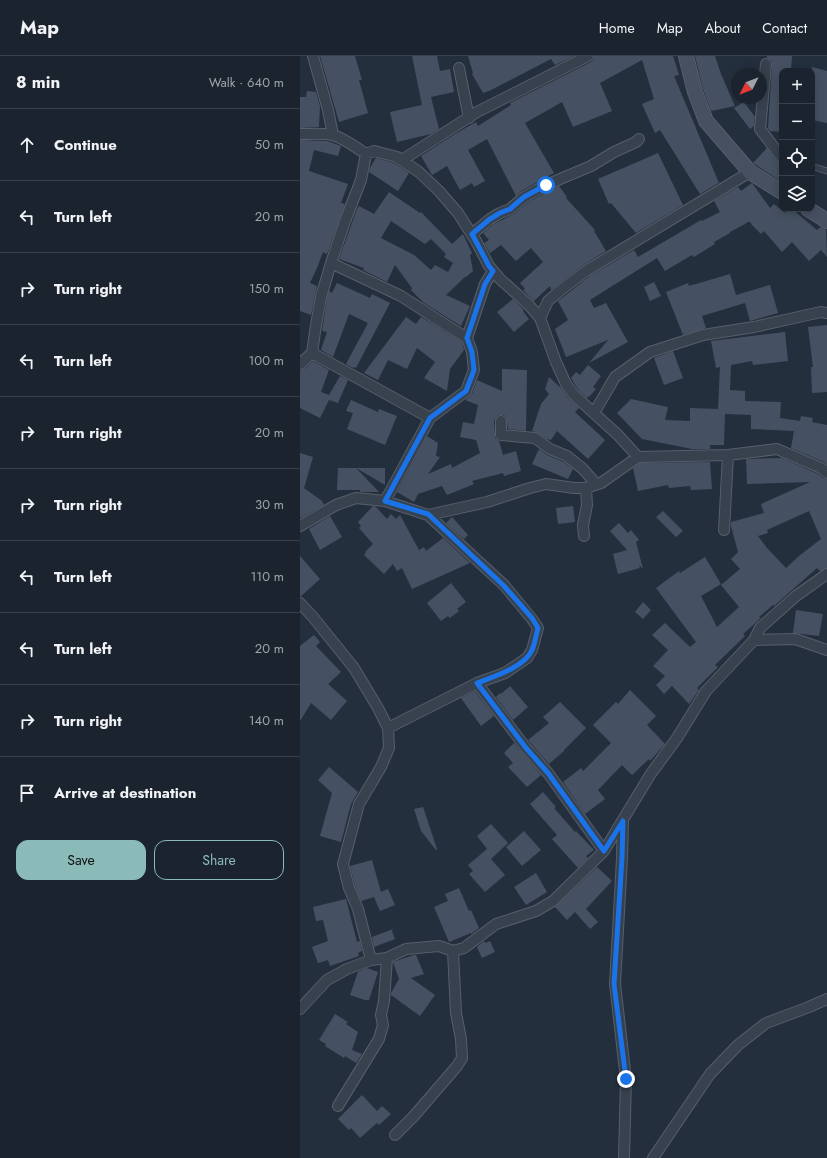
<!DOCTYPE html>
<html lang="en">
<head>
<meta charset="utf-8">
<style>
  :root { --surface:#1b232e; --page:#282f3a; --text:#f1f3f6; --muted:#a0a4aa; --line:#39404a; --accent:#8bbbb9 }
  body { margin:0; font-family:Jost,sans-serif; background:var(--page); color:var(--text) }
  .controls { position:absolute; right:12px; top:12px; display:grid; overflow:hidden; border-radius:8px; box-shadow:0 2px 10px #0003 }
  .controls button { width:36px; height:36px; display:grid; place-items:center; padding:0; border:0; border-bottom:1px solid var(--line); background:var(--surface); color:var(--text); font:20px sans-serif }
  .compass { position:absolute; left:431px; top:12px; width:36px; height:36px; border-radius:50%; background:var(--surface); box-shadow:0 2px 10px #0003; rotate:228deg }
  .stop { position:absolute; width:12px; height:12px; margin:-9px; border:3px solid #1a73e8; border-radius:50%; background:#fff }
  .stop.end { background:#1a73e8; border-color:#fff; box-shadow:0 1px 4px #0008 }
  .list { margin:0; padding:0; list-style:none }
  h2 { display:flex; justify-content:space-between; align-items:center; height:52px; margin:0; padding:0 16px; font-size:17px }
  h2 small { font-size:13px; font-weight:400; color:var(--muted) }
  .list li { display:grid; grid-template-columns:26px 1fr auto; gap:12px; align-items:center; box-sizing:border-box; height:72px; padding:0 16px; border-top:1px solid var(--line) }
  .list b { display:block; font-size:15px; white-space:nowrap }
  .list em { font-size:13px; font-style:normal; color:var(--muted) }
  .actions { display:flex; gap:8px; padding:12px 16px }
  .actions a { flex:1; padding:9px 0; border:1px solid var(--accent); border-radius:12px; text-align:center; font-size:14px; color:var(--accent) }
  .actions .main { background:var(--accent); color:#111 }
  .icon { flex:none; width:22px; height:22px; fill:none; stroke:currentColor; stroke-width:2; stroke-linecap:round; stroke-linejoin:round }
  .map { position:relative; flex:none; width:527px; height:1102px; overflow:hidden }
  header { display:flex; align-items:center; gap:24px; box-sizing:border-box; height:56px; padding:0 20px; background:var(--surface); border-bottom:1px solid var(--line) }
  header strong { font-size:19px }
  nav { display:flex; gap:22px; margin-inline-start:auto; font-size:14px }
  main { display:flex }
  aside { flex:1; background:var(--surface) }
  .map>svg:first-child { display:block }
  .building { fill:#455162; fill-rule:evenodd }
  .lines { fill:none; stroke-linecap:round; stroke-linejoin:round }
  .lane-casing { stroke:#565f6c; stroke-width:7 }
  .street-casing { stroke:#565f6c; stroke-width:12 }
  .secondary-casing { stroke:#565f6c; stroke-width:16 }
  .lane { stroke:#38414e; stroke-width:5 }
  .street { stroke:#38414e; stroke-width:10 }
  .secondary { stroke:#465061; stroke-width:14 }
  .route { stroke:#1a73e8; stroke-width:5 }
</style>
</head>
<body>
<header>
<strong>Map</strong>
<nav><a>Home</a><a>Map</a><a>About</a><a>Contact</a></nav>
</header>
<main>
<aside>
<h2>8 min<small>Walk · 640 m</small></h2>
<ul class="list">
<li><svg class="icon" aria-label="ahead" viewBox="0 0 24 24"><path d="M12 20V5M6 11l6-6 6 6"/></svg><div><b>Continue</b></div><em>50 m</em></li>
<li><svg class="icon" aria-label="left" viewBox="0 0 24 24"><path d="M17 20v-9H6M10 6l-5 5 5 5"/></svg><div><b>Turn left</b></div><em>20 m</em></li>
<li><svg class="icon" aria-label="right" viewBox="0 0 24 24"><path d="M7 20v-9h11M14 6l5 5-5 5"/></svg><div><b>Turn right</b></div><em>150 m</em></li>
<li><svg class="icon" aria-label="left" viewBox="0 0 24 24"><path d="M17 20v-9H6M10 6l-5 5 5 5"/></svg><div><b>Turn left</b></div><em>100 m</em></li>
<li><svg class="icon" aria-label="right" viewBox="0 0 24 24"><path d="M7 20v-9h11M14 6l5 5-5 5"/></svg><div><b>Turn right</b></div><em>20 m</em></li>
<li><svg class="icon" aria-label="right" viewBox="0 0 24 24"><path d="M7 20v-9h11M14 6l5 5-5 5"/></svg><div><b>Turn right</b></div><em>30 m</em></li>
<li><svg class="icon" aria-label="left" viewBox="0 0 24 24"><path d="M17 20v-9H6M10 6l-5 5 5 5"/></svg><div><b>Turn left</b></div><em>110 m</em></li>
<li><svg class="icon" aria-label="left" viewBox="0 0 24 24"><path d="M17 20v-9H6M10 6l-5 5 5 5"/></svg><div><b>Turn left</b></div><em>20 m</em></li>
<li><svg class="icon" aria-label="right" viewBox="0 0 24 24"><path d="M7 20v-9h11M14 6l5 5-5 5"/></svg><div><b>Turn right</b></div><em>140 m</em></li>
<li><svg class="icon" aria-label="arrive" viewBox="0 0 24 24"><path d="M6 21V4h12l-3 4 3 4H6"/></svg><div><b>Arrive at destination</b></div></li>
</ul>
<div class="actions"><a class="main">Save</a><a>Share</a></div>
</aside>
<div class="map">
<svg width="527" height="1102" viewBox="0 0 527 1102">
  <rect width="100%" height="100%" fill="#242f3e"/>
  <path class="building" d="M20,0H55L62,24H59L68,57L39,66Z
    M112,0H137L140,15L150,13L154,36L131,41L139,73L131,78L97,86L90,56L122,49Z
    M168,0H274L255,9L251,3L189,35L183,37L172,18L173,17Z
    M294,0H373L379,19L374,20L419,127L422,125L400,138L360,74L355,77L342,48L354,43L342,4L300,27L312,55L273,71L262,46L225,67L254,117L221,135L216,140L187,83L168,94L185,125L174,131L172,127L160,134L147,110L132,119L121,100L155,78L176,66L178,70L211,49L210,47L291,6L294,3Z
    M395,0H415L421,18L435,50L411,55L403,33Z
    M467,0H492L491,15H482V76L470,75L468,72L472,9V5L467,2Z
    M512,11L527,15V67L512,64Z
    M7,35L16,36L20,50L19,71L0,72V41H6Z
    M444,46L455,61L454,70L450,73L434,52Z
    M0,84L27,85L41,90L38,100L14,94L9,115L48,128L41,147L45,148L27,198L23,196L17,212L10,227L17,230L11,259L0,255Z
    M467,92L477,106L482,108V126L456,109L453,107Z
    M358,97L383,149L336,177L311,147L309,148L298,123Z
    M76,102L94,107L109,117L98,135L69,116L70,112Z
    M452,127L470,152L474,148L485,157L489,153H492L517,174L520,171L526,173L527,201L521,194L509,205L492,186L482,196L464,175L461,178L452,169L450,166H448L445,168L430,176V177L414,186L415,188L394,201L392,199L365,215L357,202L290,244L294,252L306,247L328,286L289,307L308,284L266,301L255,273L268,264L258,245L290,220L334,194L338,201L401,164L402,165L420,156L414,145L438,131L441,135Z
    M259,130L267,141L266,142L295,174L294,175L306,195L282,210L251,234L250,230L234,245L223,234L225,233L220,227L243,206L231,192L216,205L201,189L190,197L184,187L189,184L183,177L194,168L214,158L228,146Z
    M89,136L120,157L121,156L152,188L163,178L172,197L170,199L173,215L166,221V220L146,239L170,250L161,270L124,247L111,234L112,232L95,209L87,226L63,214L64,212L39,203L57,153L59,150L74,158ZM91,165L125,188L131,183L146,198L144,201L153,207L148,216L135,209L131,214L114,199L81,182Z
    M430,218L436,239L470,229L478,257L450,265L445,247L402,260L406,272L383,279L366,236L388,227L389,230Z
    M354,226L361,240L350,245L344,231Z
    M37,227L70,242L72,238L90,247L56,312L54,311L53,312L46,308L68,267L49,258L33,301L21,294L27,276L22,275L27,242L29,235L32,237Z
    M213,243L224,254L223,255L229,263L214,276L197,256Z
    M106,261L116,268L121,261L162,286L164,294L150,313L147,335L124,322L135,306L117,292L107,313L88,304L78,324L64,317Z
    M527,269V336L512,337L511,311H513L508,271Z
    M485,276L488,305L453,309L452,305L431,309L430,334L445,335V345L481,346L480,362L500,365L501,360L513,362L512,366L527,369V409L524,406L491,392L494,375L451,373V359L425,358L424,389H410V393H392L342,383L317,357L331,343L368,351L365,364L390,365V352L418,353L420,311L416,312L411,285Z
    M373,295L383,322L364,329L354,302Z
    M13,305L29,314L21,336L29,339L40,320L48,324L38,347L29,344L20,362L0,352V316L1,314L4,313Z
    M288,309L301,320L293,331L296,333L289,341V340L287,342L279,335L271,322L276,316L280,319Z
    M202,313L227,314L226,375L208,373L207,365L206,361L204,359H201L197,360L194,365L195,379V382L199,385L203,399L216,395L221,415L204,420L203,417L172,425L174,428L147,439L142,430L118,438L114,446L97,436L127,380L138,387L136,400L140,401L128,418L151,408L152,412L180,397L176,384L160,381L163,366L174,368L178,349L165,344L172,338L177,324L202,335Z
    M249,321L261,332L269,343L279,352L275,356L305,384L288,403L257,375L251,384L247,383L238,377L232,375L241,348L249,338L245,333Z
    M51,344L78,356L79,353L97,360L85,389L47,373L53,357L46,355Z
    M239,393L247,399L264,406L273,413L268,423L232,408Z
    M0,397L13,401L4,432L22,445L24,449L1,462L0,461Z
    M482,402L518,418L523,422L527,423V512L520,515L517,512L474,550L473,549L459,561L461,562L443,578L445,580L415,609L418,611L397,632L399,634L389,648L372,630L364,638L356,629L365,620L353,610L368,594L352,579L365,567L390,591L396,586L356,532L379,515L380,517L405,501L421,528L401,540L417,571L439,551L421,529L440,513L431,503L438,496L431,470V466L464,457L461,448L510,426L447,428L446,403ZM509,455L521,483L499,500L486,512L467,492L458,480L468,477L467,474Z
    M410,406L412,433L391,434L390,430L369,432L368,429L338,435L333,412L340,407Z
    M38,412H56L79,436H60V434H37Z
    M56,412H85V429Z
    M73,450L76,451L87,463L91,458L96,463L100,459L119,494L124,491L126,495L143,482L170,507L112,533L102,512L97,515L93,508L84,518L64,499L66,497L65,496L73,488L59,472L61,470L58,466Z
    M273,450L275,466L258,468L256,452Z
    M363,455L383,475L376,481L356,461Z
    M30,460L42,481L20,494L9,473Z
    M152,461L168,479L164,483L146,467Z
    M319,467L328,477L331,474L339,484L336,486L343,513L339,509L340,512L318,518L313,498L327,494L310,475Z
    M0,500L20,523L0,541Z
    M151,527L166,546L157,553L159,555L150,562L148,560L141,565L127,547Z
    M343,546L351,554L343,563L335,556Z
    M496,554L523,558L519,580L493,577Z
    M14,579L20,586L16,590L41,616L28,628L47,645L31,664L11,647L0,665V590Z
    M210,630L228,651L213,664L196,641L200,637L201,638Z
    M330,634L356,660L347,669L365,688L350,705L349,703L332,719L322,709L298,734L305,743L285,758L263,726L281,712L283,715L311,687L293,669L316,646L318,648Z
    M175,635L194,660L181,670L161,642Z
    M260,646L286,672L264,694V695L249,708L228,684L249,667L243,661Z
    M214,687L241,719L227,731L208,711L213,707L204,697Z
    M29,711L58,736L51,748L41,786L20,780L32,737L18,724Z
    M243,736L256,751L254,752L275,776L276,775L294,794L286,800L288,802L278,812L252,783L257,779L230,748Z
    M123,751L137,793L136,794L121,775L114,753Z
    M191,768L208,787L191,803L205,819L185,836L169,818L173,815L168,809L187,793L177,780Z
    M224,775L241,794L222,810L206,791Z
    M72,804L81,836L88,833L95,849L80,855L74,841L61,845L55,830L50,810Z
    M297,811L312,825L286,853L298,866L290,873L275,856L267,864L255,851Z
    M236,817L247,836L226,849L214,831Z
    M159,832L169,855L171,854L179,872L171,878V877L149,886L134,851L148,845L145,838Z
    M46,843L57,886L60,885L62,895L58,897L59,900L30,910L28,904L18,907L12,891L28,885L23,864L16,865L13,851Z
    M93,873L92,875L95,883L74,891L72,881Z
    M184,885L186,887L190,885L195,896L182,902L177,891Z
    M114,899H116L124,918L111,922L135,939L120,960L91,939V937L99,923L93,906Z
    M67,912L78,916L69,944H65L50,939L58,916Z
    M35,958L48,966L46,968L58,976L52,994L62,998L56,1007L45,1000L44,1002L25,990L26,988L19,984Z
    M62,1039L77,1055L82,1050L91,1058L79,1069L77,1067L60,1082L51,1072L49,1074L38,1063Z"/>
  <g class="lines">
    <defs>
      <path id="lane" d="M512,113L514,111L527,115"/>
      <path id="street" d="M13,0L28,54L33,79
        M466,8L460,73L482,102
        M159,12L169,62
        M0,78C10,78 22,77 32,79C42,81 57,92 66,98L74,95L97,101L119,116L139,135L158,157L176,185L189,210L200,223L228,248L240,262L256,306L266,328L274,339L318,379L338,401
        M102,104L177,56L288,0
        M172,178L190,163L200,157L210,153L224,141L246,129L291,110L314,96L336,86L339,83
        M31,207L101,240L135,262L167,282L172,296L174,314L166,335L130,362L85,445
        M240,262L248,245L262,233L286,215L450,116
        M167,282L185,228L193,215
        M12,297L130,362
        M0,308L12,297L16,269L21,241L31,207L44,168L61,124L66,98
        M294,357L315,321L350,296L403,279L454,271L521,256L527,257
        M201,365V379L235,382L250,393L267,400L283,413L296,428
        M128,459L187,446L230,432L246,428L274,432H286L301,427L338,401L428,399L477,393L521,412L527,417
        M0,470L36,449L56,442L85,445L128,459L204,529L232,563L238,572L232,594L227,602L205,617L177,627L88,672
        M424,474L428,399
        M284,480L283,469L287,449L286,432
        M0,547L13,561L54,612L78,652L88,672L89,692L81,711L59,748L43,808L49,832L58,853L71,904
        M454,584L495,583L527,594
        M177,627L226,692L248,717L304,795
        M323,765L322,802L315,928L326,1023L324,1102
        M0,953L27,924L47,913L71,904L87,902L106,893L139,890L153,895L164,892L196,868L236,855L253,845L304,795L350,719L377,682L406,635L454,584L460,572L496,540L527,518
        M38,1050L79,983L83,969L81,959L84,945L87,902
        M95,1079L114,1060L157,1010L162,1002L161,983L156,957L153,895
        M353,1102L410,1018L438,989L466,967L509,951L527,943"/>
      <path id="secondary" d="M386,0L395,36L406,65L450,116L482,136
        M508,153L527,165"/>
    </defs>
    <use href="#lane" class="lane-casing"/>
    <use href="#street" class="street-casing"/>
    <use href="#secondary" class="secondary-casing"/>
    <use href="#lane" class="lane"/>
    <use href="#street" class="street"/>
    <use href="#secondary" class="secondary"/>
  </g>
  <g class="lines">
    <path class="route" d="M246,129L224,141L210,153L200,157L190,163L172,178L189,210L193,215L185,228L167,282L172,296L174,314L166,335L130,362L85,445L128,458L204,530L232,562L238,572C236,579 235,587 232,594C225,611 193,621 177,627L226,692L248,717L304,795L323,765L322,802L314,928L326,1023"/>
  </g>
</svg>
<div class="controls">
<button>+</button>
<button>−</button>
<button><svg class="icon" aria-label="locate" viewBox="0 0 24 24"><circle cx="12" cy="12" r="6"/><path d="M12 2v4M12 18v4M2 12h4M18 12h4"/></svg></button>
<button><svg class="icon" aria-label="layers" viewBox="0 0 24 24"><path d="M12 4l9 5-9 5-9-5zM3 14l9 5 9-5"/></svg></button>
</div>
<svg class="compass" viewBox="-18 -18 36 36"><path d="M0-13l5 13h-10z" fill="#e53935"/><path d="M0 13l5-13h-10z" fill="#a0a4aa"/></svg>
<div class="stop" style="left:246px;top:129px"></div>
<div class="stop end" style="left:326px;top:1023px"></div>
</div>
</main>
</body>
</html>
